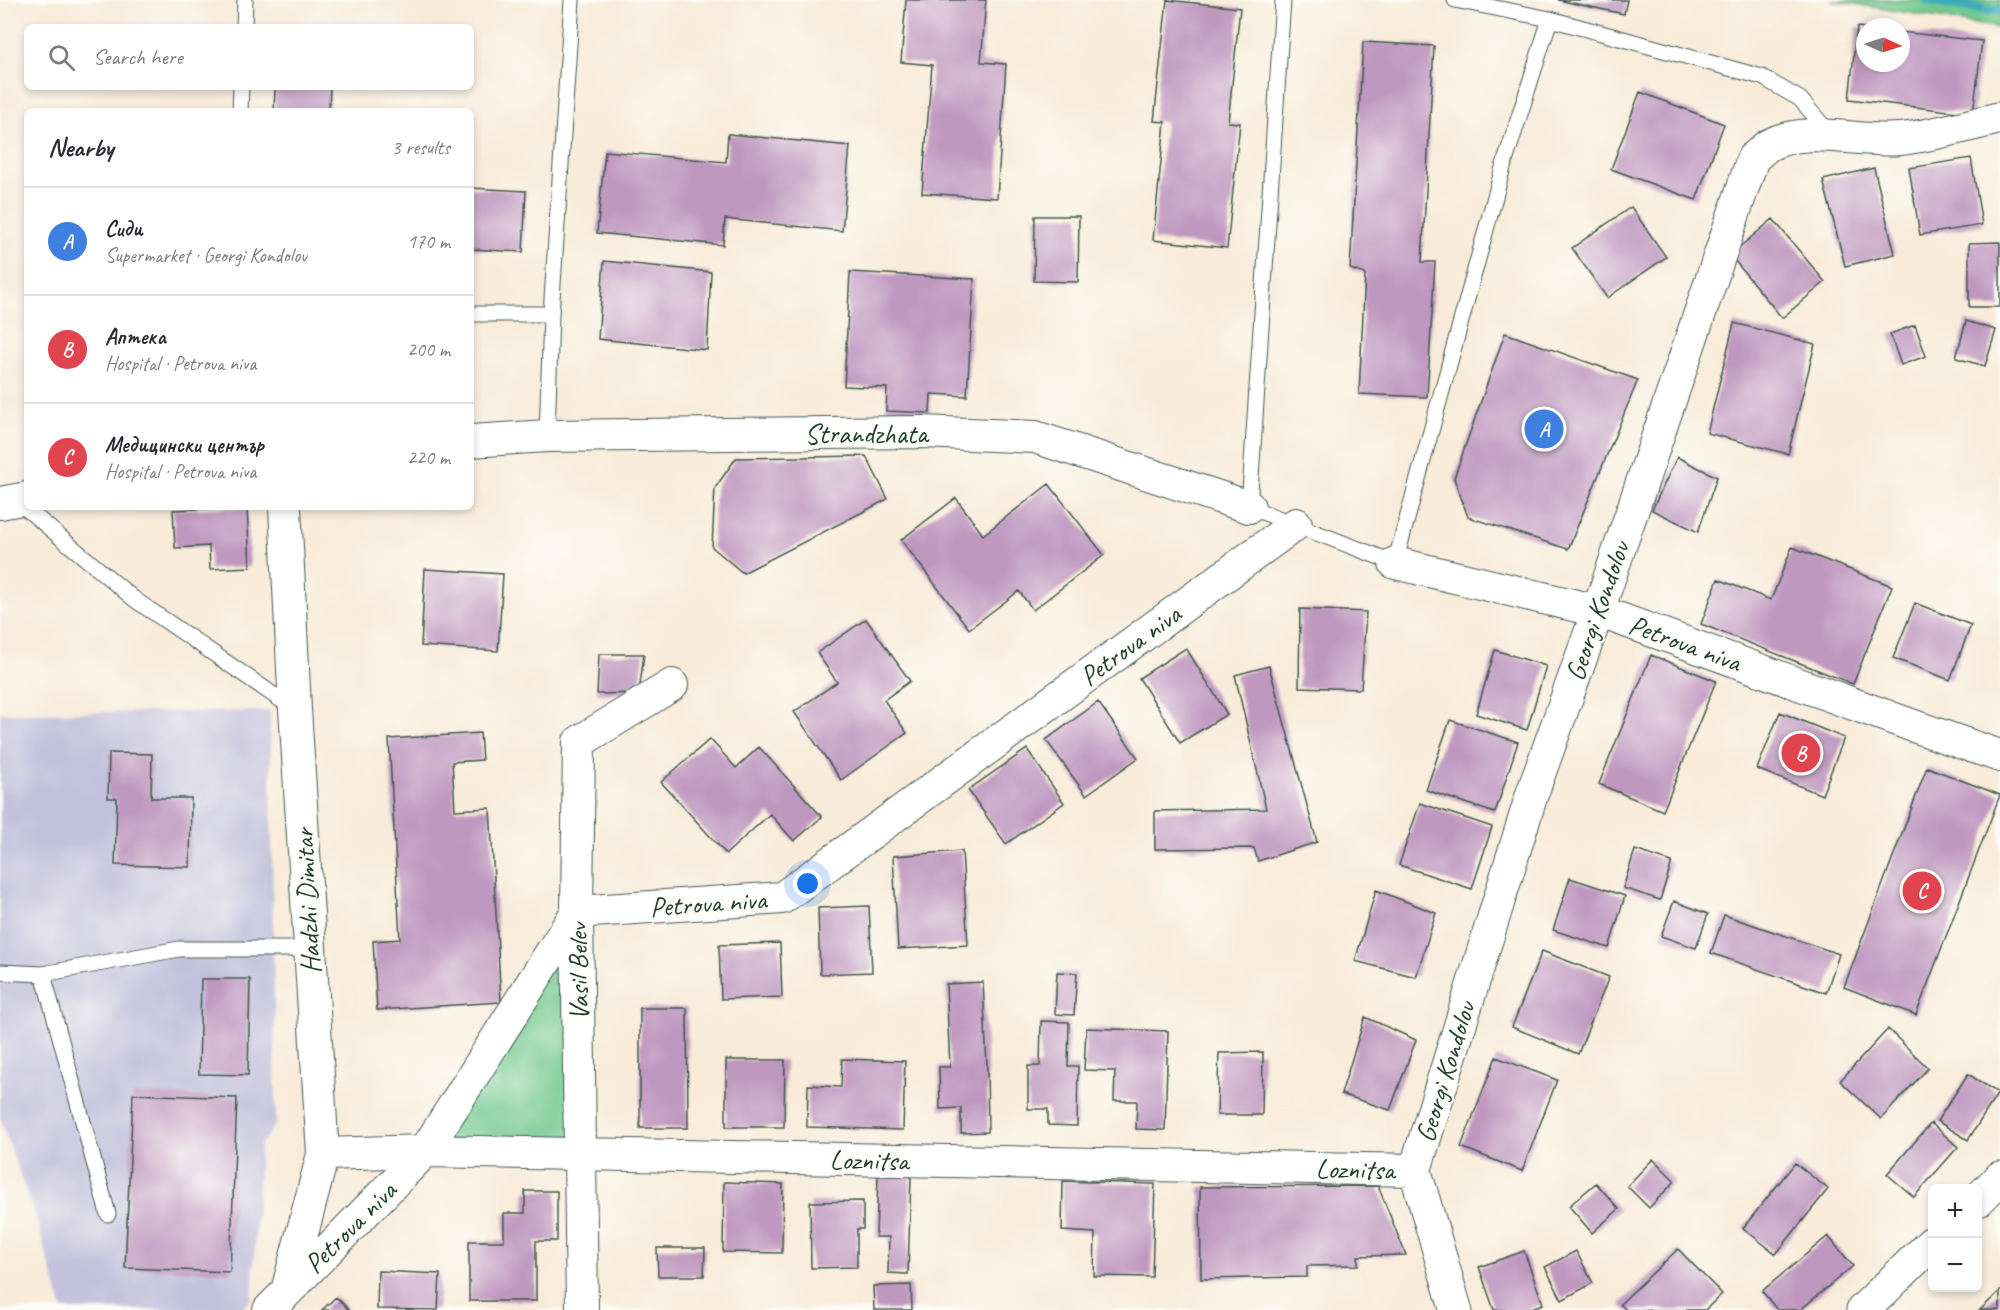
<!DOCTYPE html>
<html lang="en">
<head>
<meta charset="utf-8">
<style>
  :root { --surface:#fff; --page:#f7f7f7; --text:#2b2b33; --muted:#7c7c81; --line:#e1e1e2; --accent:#d1495b }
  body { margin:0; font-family:Caveat,sans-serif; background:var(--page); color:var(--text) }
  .controls { position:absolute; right:18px; bottom:18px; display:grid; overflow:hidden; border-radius:9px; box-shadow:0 3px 9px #0003 }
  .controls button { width:54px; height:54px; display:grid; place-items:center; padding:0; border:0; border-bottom:2px solid var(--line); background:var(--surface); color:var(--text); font:30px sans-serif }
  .compass { position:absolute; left:1856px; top:18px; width:54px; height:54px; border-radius:50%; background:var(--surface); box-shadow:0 3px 9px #0003; rotate:93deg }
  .you { position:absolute; left:808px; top:884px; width:21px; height:21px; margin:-15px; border:4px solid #fff; border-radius:50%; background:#1a73e8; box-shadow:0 0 0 9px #1a73e833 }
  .badge { display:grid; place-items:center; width:39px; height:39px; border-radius:50%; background:var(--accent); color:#fff; font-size:20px; font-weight:700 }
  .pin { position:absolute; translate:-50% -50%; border:3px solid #fff; box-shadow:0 2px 6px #0006 }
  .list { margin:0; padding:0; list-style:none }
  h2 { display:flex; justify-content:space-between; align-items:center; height:78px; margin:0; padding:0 24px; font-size:26px }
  h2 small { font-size:20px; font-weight:400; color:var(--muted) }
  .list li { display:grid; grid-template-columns:39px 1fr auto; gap:18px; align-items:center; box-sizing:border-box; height:108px; padding:0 24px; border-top:2px solid var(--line) }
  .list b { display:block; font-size:22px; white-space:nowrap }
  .list p { margin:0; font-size:20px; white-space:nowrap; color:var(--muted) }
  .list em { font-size:20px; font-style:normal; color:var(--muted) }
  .icon { flex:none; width:33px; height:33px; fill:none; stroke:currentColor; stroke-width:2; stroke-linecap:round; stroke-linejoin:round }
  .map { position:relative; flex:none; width:2000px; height:1310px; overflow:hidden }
  .search { position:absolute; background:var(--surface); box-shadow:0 3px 9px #0003; left:24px; top:24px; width:450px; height:66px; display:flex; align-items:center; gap:15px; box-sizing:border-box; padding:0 21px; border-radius:9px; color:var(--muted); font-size:22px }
  .panel { position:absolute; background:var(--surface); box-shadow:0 3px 9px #0003; left:24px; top:108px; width:450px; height:402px; border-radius:9px }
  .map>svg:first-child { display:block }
  .industrial { fill:#c3c1db }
  .green { fill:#73c98f; stroke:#498362; stroke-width:1.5 }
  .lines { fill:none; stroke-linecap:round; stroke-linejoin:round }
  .stream { stroke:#3dacba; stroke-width:10 }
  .building { fill:#bf98c0 }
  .service-casing { stroke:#40574d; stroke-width:17 }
  .minor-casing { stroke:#40574d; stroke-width:34 }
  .tertiary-casing { stroke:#40574d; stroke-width:35 }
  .service { stroke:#fff; stroke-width:15 }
  .minor { stroke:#fff; stroke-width:32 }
  .tertiary { stroke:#fff; stroke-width:33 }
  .labels { text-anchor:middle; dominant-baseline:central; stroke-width:4.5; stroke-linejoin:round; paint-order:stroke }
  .street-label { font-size:28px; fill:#1f3d34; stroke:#fdfcf7 }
</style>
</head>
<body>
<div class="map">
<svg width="2000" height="1310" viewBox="0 0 2000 1310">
  <rect width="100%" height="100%" fill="#fdfcf7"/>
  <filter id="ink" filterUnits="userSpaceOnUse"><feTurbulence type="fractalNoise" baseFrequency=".0167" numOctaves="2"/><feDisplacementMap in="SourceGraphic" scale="12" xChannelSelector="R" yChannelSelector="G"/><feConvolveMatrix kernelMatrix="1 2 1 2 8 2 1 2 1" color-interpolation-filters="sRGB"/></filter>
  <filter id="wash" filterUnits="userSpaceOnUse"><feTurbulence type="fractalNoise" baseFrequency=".008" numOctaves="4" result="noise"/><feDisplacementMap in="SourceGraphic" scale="24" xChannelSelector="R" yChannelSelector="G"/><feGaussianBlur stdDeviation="1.35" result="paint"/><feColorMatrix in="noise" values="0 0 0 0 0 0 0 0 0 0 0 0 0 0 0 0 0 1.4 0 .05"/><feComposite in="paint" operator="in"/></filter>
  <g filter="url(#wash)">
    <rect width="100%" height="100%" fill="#f8ebd9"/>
    <path class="industrial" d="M270,711L276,1124L260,1145L252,1298L241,1310H63L35,1215L0,1119V713Z"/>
    <path class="green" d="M1830,0H2000V28Z
      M577,912L580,1155L425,1151Z"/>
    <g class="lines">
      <path class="stream" d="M1928,0L1987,10H2000"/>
    </g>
    <g id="blocks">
      <path class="building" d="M906,0H986L981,62L1006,64L997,198L922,193L932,65L901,62Z
        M1167,0L1240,8L1228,122L1240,123L1227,248L1153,240L1165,122L1154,121Z
        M1558,0H1627L1624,14Z
        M1857,27L1865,28V63H1901V32L1982,41L1973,114L1849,99Z
        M1363,42L1434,46L1422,262H1435L1427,397L1359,394L1365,274L1350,269Z
        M275,87H330L329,111H274Z
        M1640,92L1724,124L1696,200L1611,169Z
        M728,134L850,146L842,231L725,219L723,245L597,233L605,151L726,162Z
        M1971,158L1982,225L1920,235L1909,168Z
        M1874,168L1895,254L1845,266L1823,180Z
        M471,188L526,191L523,252L471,249Z
        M1631,207L1666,257L1607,298L1572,248Z
        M1035,216H1079L1078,282L1034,281Z
        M1773,219L1825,282L1782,318L1730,255Z
        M2000,242V307H1969V243Z
        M604,261L711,272L707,350L598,339Z
        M850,272L974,279L967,396L931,394L930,413L886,411L887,388L844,386Z
        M1966,321L1996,330L1985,366L1956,358Z
        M1734,323L1815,344L1788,454L1707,433Z
        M1915,325L1926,356L1901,365L1890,334Z
        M1505,333L1638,380L1568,549L1468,517L1454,478Z
        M866,456L888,499L743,573L712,547L715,488L736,458Z
        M1677,457L1717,477L1698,532L1652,510Z
        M1049,484L1104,555L1033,610L1019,591L969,629L901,540L956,498L983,535Z
        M247,507L250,567L210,569L209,546L175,548L173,510Z
        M1792,547L1892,586L1853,684L1701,624L1718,579L1771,600Z
        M425,569L503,574L498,651L421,646Z
        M1915,603L1971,625L1950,680L1893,658Z
        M1300,609L1366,612L1361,689L1299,687Z
        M866,619L910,681L884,700L907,733L841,780L794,712L837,682L817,653Z
        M1186,648L1227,714L1180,743L1139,678Z
        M1495,650L1546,666L1527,730L1476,714Z
        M599,654H644L639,693L597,694Z
        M1651,655L1716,681L1663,811L1599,784Z
        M1269,666L1317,842L1258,861L1254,848L1155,849V811L1266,809L1235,675Z
        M1098,702L1138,758L1086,795L1046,740Z
        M1780,712L1844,738L1822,795L1757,769Z
        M1450,720L1518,742L1495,813L1426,790Z
        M480,733L482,760L452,762L455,810L490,808L501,1002L377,1010L373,941L400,939L389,739Z
        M710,739L736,768L759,747L822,817L794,841L770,814L726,854L661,782Z
        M1027,749L1064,803L1006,844L968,790Z
        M109,753L152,754L151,798H191L190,867L115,865L117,798H108Z
        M1927,767L2000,795L1916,1015L1844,987Z
        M1420,803L1492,827L1472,889L1399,865Z
        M1635,850L1672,862L1660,900L1623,888Z
        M962,851L968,945L898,949L893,856Z
        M1570,878L1625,896L1609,948L1553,930Z
        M1376,890L1436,913L1416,977L1355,961Z
        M1674,901L1708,914L1696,948L1661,936Z
        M869,906L872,972L820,974L818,908Z
        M1724,915L1839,954L1826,993L1711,953Z
        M780,943L782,997L721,999L719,945Z
        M1542,951L1609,977L1578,1054L1512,1027Z
        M1057,972L1077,973L1074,1015L1055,1014Z
        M201,979H250L248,1075L199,1074Z
        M983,982L987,1067L988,1132L961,1133V1108L940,1109L939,1067H950L946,984Z
        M640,1008H687L688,1128H640Z
        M1365,1017L1416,1040L1390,1110L1341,1094Z
        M1041,1021L1069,1022L1068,1066H1078L1077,1126L1048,1125V1109H1028V1066H1040Z
        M1086,1028L1168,1031L1165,1130L1136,1129L1137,1101H1114L1115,1071L1084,1070Z
        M1888,1029L1928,1068L1881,1119L1840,1081Z
        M1263,1052L1262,1115H1217L1219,1053Z
        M1496,1057L1557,1080L1522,1171L1461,1147Z
        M842,1059L905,1061L903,1130L807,1127L808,1085L841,1087Z
        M726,1060H785L784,1127H726Z
        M1968,1074L1998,1093L1968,1140L1937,1121Z
        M133,1094L237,1098L230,1272L125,1268Z
        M1931,1123L1958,1147L1914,1197L1887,1174Z
        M1653,1159L1675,1181L1649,1208L1627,1186Z
        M1795,1163L1828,1189L1776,1254L1743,1228Z
        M878,1175L911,1176L908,1274L888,1273L889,1237H876Z
        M1063,1181L1155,1184L1152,1277L1094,1276L1095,1233L1062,1231Z
        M724,1182L783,1184L782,1253L723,1252Z
        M1596,1183L1619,1209L1592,1233L1569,1206Z
        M1378,1186L1406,1255L1358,1256V1265L1307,1266V1277L1201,1279L1200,1187Z
        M525,1191H557V1241H536V1301H469V1241H504V1213H525Z
        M863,1201V1229H857V1267L811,1268L810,1202Z
        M1828,1236L1853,1266L1800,1310H1777L1762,1291Z
        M657,1248H705L704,1276H658Z
        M1678,1249L1722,1294L1705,1310H1626L1620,1304Z
        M1524,1251L1543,1304L1525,1310H1494L1479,1267Z
        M1576,1251L1593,1283L1562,1300L1545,1267Z
        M378,1271L440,1274L438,1310L377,1309Z
        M911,1285L912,1310H874L873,1286Z
        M2000,1291V1310H1980Z
        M336,1297L349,1310H322Z"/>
    </g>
  </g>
  <g filter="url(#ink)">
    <use href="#blocks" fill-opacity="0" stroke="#40574d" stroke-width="1.5"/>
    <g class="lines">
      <defs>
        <path id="service" d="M1283,0L1249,507L1395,563L1502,171L1550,19
          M1455,0L1550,19L1762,77L1800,99L1831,135
          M244,27L245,0
          M240,111L241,87
          M471,314H551L572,0
          M547,436L551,314
          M16,500L134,599L294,709
          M0,972L43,974L179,949H309
          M43,974L108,1214"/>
        <path id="minor" d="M471,441L547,436L923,432L1035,437L1249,507
          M0,503L27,498
          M285,507L295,709L323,1154L287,1291
          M1395,563L1598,611L1911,725L2000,756
          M323,1154L425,1151L1415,1170
          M269,1310L425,1151L577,912L782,898L1296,524
          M582,1310L577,912L579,742L672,685
          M1456,1310L1415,1170L1532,794L1598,611L1753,158C1759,154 1764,147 1771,144C1809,125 1859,143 1900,139C1931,136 1969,125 2000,118"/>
        <path id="tertiary" d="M1978,1200L2000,1178
          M1863,1310L1932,1243"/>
      </defs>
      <use href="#service" class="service-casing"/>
      <use href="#minor" class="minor-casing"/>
      <use href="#tertiary" class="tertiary-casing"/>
      <use href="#service" class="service"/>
      <use href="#minor" class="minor"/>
      <use href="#tertiary" class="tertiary"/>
    </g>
  </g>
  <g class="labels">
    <g class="street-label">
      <text x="866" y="433">Strandzhata</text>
      <text transform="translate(1597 611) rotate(-71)">Georgi Kondolov</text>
      <text transform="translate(1685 643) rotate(20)">Petrova niva</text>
      <text transform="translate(1130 645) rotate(-36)">Petrova niva</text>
      <text transform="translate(307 901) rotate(-93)">Hadzhi Dimitar</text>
      <text transform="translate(708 903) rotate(-4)">Petrova niva</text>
      <text transform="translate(578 972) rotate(-91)">Vasil Belev</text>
      <text transform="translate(1445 1072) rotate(-73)">Georgi Kondolov</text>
      <text transform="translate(869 1160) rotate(1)">Loznitsa</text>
      <text transform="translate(1355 1169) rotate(1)">Loznitsa</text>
      <text transform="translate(350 1227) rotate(-45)">Petrova niva</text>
    </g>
  </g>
</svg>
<div class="controls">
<button>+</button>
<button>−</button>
</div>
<svg class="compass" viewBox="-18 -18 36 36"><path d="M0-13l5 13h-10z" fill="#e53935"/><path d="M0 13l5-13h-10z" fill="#7c7c81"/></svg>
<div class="you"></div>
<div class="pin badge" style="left:1544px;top:429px;background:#3f7fe0">A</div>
<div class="pin badge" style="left:1801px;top:753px;background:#e0444e">B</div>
<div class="pin badge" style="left:1922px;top:891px;background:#e0444e">C</div>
<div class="search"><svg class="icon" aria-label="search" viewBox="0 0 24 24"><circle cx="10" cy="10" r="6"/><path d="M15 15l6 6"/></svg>Search here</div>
<section class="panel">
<h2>Nearby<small>3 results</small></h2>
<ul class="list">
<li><span class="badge" style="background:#3f7fe0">A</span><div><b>Сиди</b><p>Supermarket · Georgi Kondolov</p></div><em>170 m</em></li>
<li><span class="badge" style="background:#e0444e">B</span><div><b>Аптека</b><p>Hospital · Petrova niva</p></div><em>200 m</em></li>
<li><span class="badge" style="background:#e0444e">C</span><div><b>Медицински център</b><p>Hospital · Petrova niva</p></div><em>220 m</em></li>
</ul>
</section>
</div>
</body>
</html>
